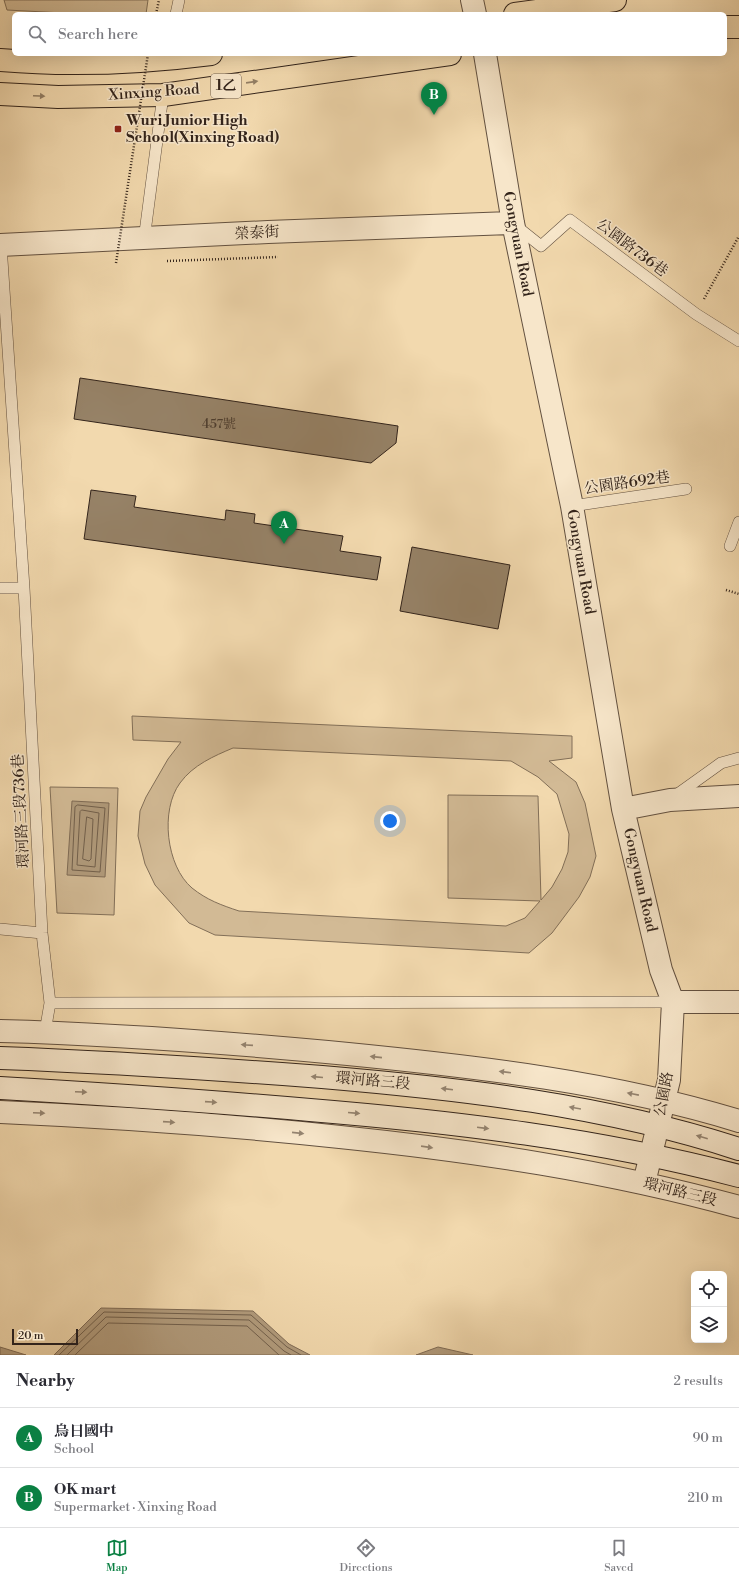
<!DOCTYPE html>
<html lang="en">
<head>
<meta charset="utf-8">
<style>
  :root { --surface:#fff; --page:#f7f7f7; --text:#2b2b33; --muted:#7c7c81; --line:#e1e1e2; --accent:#0b8043 }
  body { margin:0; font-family:"Libre Bodoni","Noto Serif TC",serif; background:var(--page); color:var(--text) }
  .controls { position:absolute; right:12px; bottom:12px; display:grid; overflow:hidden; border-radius:6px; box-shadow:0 4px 16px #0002 }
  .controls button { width:36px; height:36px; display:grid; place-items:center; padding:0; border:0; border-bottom:1px solid var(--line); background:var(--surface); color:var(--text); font:20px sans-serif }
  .scale { position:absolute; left:12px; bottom:10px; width:66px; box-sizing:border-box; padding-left:4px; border:2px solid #33241b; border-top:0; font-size:11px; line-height:14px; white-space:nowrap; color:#33241b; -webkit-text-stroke:3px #f7e6ca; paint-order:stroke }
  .you { position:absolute; left:390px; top:821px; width:14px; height:14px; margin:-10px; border:3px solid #fff; border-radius:50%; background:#1a73e8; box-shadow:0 0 0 6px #1a73e833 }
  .badge { display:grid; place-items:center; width:26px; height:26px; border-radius:50%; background:var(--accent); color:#fff; font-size:13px; font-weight:700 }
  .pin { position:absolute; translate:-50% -33px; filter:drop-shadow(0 1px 2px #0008) }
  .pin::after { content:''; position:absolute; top:21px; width:14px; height:12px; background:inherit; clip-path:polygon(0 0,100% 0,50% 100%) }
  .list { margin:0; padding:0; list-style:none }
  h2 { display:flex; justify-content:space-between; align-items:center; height:52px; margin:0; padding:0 16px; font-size:17px }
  h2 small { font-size:13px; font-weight:400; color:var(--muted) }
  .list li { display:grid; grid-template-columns:26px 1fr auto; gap:12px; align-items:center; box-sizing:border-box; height:60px; padding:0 16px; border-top:1px solid var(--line) }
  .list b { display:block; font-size:15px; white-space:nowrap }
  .list p { margin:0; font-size:13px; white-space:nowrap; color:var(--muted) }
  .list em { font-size:13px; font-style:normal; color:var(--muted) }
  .icon { flex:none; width:22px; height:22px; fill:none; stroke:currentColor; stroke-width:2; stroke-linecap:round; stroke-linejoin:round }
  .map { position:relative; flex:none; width:739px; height:1355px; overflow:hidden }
  .search { position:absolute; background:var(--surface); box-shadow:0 4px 16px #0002; left:12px; right:12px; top:12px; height:44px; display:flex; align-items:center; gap:10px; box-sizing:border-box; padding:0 14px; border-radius:6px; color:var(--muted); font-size:15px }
  .sheet { height:172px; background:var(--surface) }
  nav { display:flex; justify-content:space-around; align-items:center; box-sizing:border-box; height:56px; border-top:1px solid var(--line); background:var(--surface); font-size:11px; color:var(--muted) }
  nav a { display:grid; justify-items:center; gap:2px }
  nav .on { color:var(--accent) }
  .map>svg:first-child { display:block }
  .green { fill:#d2ba95; stroke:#826f58; fill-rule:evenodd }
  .water { fill:#b19b7c; stroke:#7f6b55 }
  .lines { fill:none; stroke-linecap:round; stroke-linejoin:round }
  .shore { stroke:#72604c; stroke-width:1 }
  .building { fill:#968267; stroke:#33241b }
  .lane-casing { stroke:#635140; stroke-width:12 }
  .street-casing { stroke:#635140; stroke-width:24 }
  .secondary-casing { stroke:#33241b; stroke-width:24 }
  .primary-casing { stroke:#33241b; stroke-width:24 }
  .path { stroke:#33241b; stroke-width:2.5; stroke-dasharray:1 2; stroke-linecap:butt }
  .lane { stroke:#f7e6ca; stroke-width:11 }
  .street { stroke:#f7e6ca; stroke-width:22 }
  .secondary { stroke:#f7e6ca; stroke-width:22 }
  .primary { stroke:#f2d9ae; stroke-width:22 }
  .path-bridge { stroke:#33241b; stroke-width:2.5; stroke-dasharray:1 2; stroke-linecap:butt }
  .oneway { fill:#927e64 }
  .oneway2 { fill:#958572 }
  .poi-dot { fill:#8f2418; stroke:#f7e6ca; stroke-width:1.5 }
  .labels { text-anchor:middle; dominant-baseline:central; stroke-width:3; stroke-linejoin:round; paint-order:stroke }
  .number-label { font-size:13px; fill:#4c3c2e }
  .shield { fill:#f7e6ca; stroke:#6e5e50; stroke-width:1 }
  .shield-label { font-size:14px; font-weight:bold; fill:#33241b }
  .street-label { font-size:15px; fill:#33241b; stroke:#f7e6ca }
  .poi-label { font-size:15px; font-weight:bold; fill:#33241b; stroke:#f7e6ca; text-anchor:start }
</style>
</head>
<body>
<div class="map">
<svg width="739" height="1355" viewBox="0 0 739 1355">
  <rect width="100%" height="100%" fill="#f2d9ae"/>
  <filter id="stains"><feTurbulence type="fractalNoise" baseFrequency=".005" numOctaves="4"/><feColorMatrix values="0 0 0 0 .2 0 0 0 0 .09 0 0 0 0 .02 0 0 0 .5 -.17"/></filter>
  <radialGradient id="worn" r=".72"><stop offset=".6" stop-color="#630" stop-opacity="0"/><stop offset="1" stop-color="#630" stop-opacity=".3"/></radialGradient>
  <path class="green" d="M4,0H148L146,14H82L7,10Z
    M132,716L572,736V758L549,761L576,782L585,803L596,856L590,877L579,897L552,933L529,953L215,935L189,923L155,885L145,864L138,836L140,811L146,797L168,759L181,742L133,740ZM233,748L511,761L538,777L557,794L569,834L568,852L562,869L552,887L541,900L538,796L448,795V898L540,901L525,918L506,926L239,911C221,905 207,900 192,888C166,866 160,810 180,783C193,765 214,756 233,748Z
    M50,787L118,788L114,915L57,913Z"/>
  <path class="water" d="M72,801L109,803L105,877L67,875Z
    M101,1308L253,1311L289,1344L310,1355H54Z
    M0,1347L26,1355H0Z
    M438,1347L473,1355H416Z"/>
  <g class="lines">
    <path class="shore" d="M78,805L105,808L100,872L72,870L75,807Z
      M82,810L99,813L95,867L77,865L80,812Z
      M87,817L93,819L91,859L89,861L83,859Z
      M59,1355L104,1312L251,1315L287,1347L301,1355
      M67,1355L106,1317L249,1320L284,1351L291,1355
      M75,1355L108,1323L247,1326L279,1355"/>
  </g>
  <path class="building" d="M80,378L398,426L396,443L371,463L74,419Z
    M91,490L136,496L134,507L225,520L226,510L255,514L254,523L343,536L340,551L381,557L377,580L84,539Z
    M412,547L510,565L498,629L400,611Z"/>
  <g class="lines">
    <defs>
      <path id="lane" d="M176,14L179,0
        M516,226L541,246L570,220L696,314L739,341
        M144,240L163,95
        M1,245L24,588L42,933L50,1003L45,1032
        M572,506L686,489
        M730,546L739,522
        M0,588H24
        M675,796L721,763L739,758
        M0,929L42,933
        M50,1003L673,1002"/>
      <path id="street" d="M472,0L475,14
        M485,54L513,223L572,506L623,809L661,970L673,1002H739
        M0,245L268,232L513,223
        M623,809L670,800L739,796
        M0,1031C116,1034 232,1043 348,1054C479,1067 612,1082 739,1121
        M0,1112C114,1117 227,1125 340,1137C475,1151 609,1171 739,1207
        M644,1183L669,1080L673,1002"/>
      <path id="secondary" d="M0,1058C108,1062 215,1069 322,1077C463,1089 604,1105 739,1149
        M0,1088C103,1094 207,1101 310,1110C455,1122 598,1139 739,1176"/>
      <path id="primary" d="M515,14L615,0
        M725,27H739
        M0,60C70,66 141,63 211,54
        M0,94L58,97L163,95L450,54"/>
    </defs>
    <use href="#lane" class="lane-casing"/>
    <use href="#street" class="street-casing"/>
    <use href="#secondary" class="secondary-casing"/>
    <use href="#primary" class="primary-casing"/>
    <path class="path" d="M156,14L159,0
      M167,261L278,257
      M704,299L739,236
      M726,590L739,594"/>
    <use href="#lane" class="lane"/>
    <use href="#street" class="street"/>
    <use href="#secondary" class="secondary"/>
    <use href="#primary" class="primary"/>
    <path class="path-bridge" d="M116,263L148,54"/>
  </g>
  <defs><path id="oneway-solid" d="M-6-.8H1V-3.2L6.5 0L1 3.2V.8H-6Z"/></defs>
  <g class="oneway">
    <use href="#oneway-solid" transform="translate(252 82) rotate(-8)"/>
    <use href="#oneway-solid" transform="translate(39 96) rotate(3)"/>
  </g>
  <g class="oneway2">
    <use href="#oneway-solid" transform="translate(247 1045) rotate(-176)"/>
    <use href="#oneway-solid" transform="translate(376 1057) rotate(-174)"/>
    <use href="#oneway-solid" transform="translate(505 1072) rotate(-173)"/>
    <use href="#oneway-solid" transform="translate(317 1077) rotate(-175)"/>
    <use href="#oneway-solid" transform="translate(447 1089) rotate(-173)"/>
    <use href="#oneway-solid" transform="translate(81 1092) rotate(3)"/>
    <use href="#oneway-solid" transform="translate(633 1094) rotate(-169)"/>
    <use href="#oneway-solid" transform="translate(211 1102) rotate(4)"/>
    <use href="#oneway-solid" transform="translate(575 1108) rotate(-170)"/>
    <use href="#oneway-solid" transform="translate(39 1113) rotate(3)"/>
    <use href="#oneway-solid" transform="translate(354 1113) rotate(5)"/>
    <use href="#oneway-solid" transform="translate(169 1122) rotate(4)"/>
    <use href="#oneway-solid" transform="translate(483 1128) rotate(7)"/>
    <use href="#oneway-solid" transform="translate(298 1133) rotate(6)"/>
    <use href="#oneway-solid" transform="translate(702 1137) rotate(-164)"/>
    <use href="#oneway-solid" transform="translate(427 1147) rotate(8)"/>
  </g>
  <rect class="poi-dot" x="114" y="125" width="8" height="8" rx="2"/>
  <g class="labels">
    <g class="number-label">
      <text x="219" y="424">457號</text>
    </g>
    <rect class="shield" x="211" y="74" width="30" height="24" rx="3"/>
    <g class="shield-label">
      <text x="226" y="86">1乙</text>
    </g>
    <g class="street-label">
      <text transform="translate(154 92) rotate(-4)">Xinxing Road</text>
      <text transform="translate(257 233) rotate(-3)">榮泰街</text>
      <text transform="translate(518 244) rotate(79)">Gongyuan Road</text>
      <text transform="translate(632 248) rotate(37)">公園路736巷</text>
      <text transform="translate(627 483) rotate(-8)">公園路692巷</text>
      <text transform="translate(581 562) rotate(80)">Gongyuan Road</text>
      <text transform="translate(21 811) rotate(-93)">環河路三段736巷</text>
      <text transform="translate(640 880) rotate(77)">Gongyuan Road</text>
      <text transform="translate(373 1081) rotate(5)">環河路三段</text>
      <text transform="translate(664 1094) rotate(-79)">公園路</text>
      <text transform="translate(680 1192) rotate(14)">環河路三段</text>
    </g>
    <g class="poi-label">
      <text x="126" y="120">Wuri Junior High<tspan x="126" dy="17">School(Xinxing Road)</tspan></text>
    </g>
  </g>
  <rect width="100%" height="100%" filter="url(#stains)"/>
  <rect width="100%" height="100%" fill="url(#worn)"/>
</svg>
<div class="controls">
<button><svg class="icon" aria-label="locate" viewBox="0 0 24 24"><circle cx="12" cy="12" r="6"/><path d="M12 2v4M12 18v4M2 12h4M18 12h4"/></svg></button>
<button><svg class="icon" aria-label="layers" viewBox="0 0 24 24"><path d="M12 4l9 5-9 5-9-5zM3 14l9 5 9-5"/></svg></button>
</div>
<div class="scale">20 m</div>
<div class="you"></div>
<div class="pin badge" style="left:284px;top:544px">A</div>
<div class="pin badge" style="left:434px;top:115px">B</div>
<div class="search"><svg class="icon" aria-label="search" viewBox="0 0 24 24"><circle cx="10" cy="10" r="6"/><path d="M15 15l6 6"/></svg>Search here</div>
</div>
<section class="sheet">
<h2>Nearby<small>2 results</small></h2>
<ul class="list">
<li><span class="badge">A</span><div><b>烏日國中</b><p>School</p></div><em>90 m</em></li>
<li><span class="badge">B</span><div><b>OK mart</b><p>Supermarket · Xinxing Road</p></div><em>210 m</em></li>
</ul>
</section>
<nav>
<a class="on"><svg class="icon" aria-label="map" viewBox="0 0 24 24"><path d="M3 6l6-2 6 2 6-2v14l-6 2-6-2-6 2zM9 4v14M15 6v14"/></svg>Map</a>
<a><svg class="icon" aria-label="directions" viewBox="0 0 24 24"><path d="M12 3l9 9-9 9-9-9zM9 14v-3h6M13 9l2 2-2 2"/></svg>Directions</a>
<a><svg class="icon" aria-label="saved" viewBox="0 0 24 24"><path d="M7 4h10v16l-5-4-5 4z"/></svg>Saved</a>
</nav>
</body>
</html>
